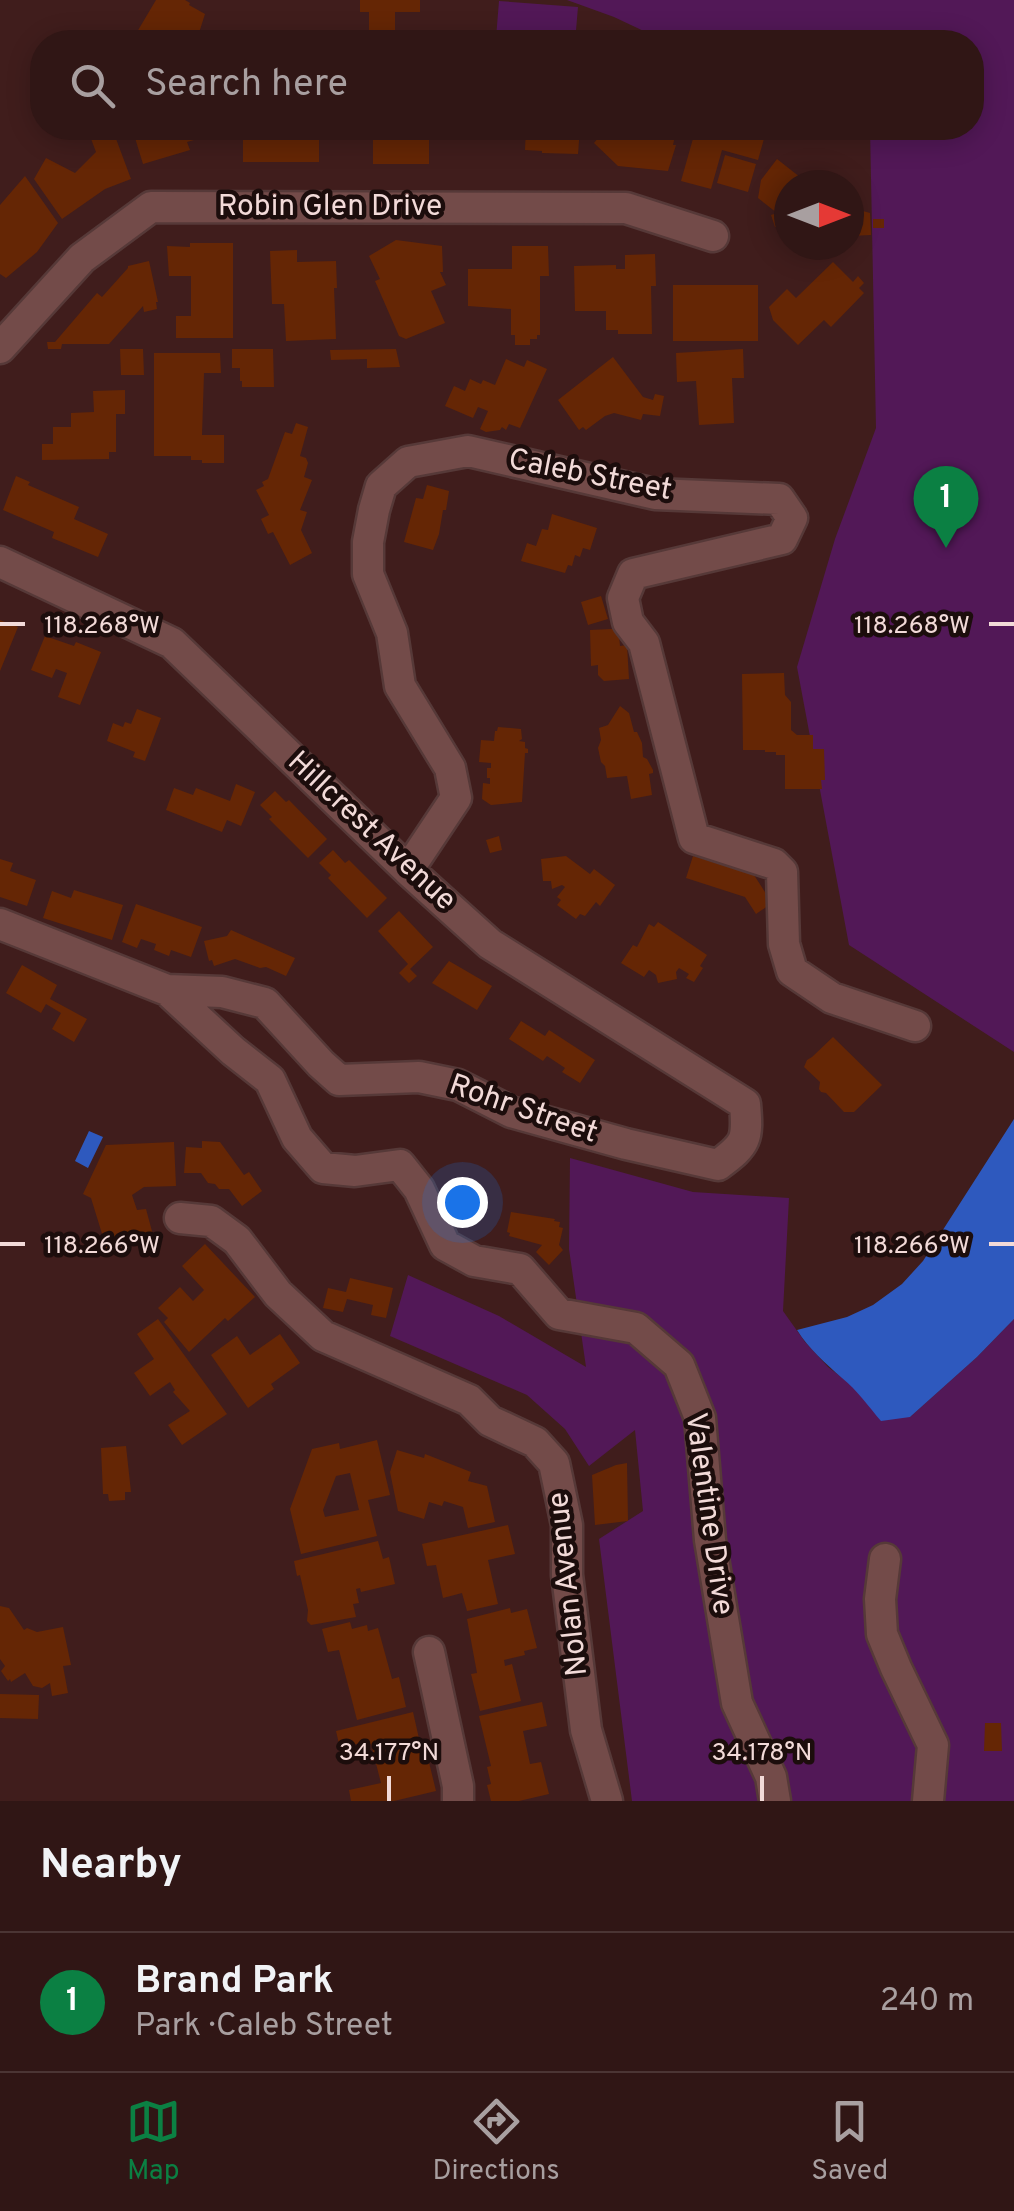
<!DOCTYPE html>
<html lang="en">
<head>
<meta charset="utf-8">
<style>
  :root { --surface:#301615; --page:#381f1e; --text:#f1f3f6; --muted:#a89fa0; --line:#4b3534; --accent:#0b8043 }
  body { margin:0; font-family:Overpass,sans-serif; background:var(--page); color:var(--text) }
  .compass { position:absolute; left:774px; top:170px; width:90px; height:90px; border-radius:50%; background:var(--surface); box-shadow:0 5px 25px #0003; rotate:90deg }
  .you { position:absolute; left:462px; top:1202px; width:35px; height:35px; margin:-25px; border:8px solid #fff; border-radius:50%; background:#1a73e8; box-shadow:0 0 0 15px #1a73e833 }
  .badge { display:grid; place-items:center; width:65px; height:65px; border-radius:50%; background:var(--accent); color:#fff; font-size:32px; font-weight:700 }
  .pin { position:absolute; translate:-50% -82px; filter:drop-shadow(0 2px 5px #0008) }
  .pin::after { content:''; position:absolute; top:52px; width:35px; height:30px; background:inherit; clip-path:polygon(0 0,100% 0,50% 100%) }
  .list { margin:0; padding:0; list-style:none }
  h2 { display:flex; justify-content:space-between; align-items:center; height:130px; margin:0; padding:0 40px; font-size:42px }
  h2 small { font-size:32px; font-weight:400; color:var(--muted) }
  .list li { display:grid; grid-template-columns:65px 1fr auto; gap:30px; align-items:center; box-sizing:border-box; height:140px; padding:0 40px; border-top:2px solid var(--line) }
  .list b { display:block; font-size:38px; white-space:nowrap }
  .list p { margin:0; font-size:32px; white-space:nowrap; color:var(--muted) }
  .list em { font-size:32px; font-style:normal; color:var(--muted) }
  .icon { flex:none; width:55px; height:55px; fill:none; stroke:currentColor; stroke-width:2; stroke-linecap:round; stroke-linejoin:round }
  .map { position:relative; flex:none; width:1014px; height:1801px; overflow:hidden }
  .search { position:absolute; background:var(--surface); box-shadow:0 5px 25px #0003; left:30px; right:30px; top:30px; height:110px; display:flex; align-items:center; gap:25px; box-sizing:border-box; padding:0 35px; border-radius:40px; color:var(--muted); font-size:38px }
  .sheet { height:270px; background:var(--surface) }
  nav { display:flex; justify-content:space-around; align-items:center; box-sizing:border-box; height:140px; border-top:2px solid var(--line); background:var(--surface); font-size:28px; color:var(--muted) }
  nav a { display:grid; justify-items:center; gap:5px }
  nav .on { color:var(--accent) }
  .map>svg:first-child { display:block }
  .green { fill:#521857 }
  .water { fill:#2e59be }
  .building { fill:#652605; fill-rule:evenodd }
  .lines { fill:none; stroke-linecap:round; stroke-linejoin:round }
  .minor-casing { stroke:#563938; stroke-width:35 }
  .minor { stroke:#734b49; stroke-width:30 }
  .ticks { fill:none; stroke:#f2dad8; stroke-width:4 }
  .labels { text-anchor:middle; dominant-baseline:central; stroke-width:9; stroke-linejoin:round; paint-order:stroke }
  .street-label { font-size:30px; fill:#f2dad8; stroke:#1c0d0c }
  .ticks-label { font-size:25px; text-anchor:middle; fill:#f2dad8; stroke:#1c0d0c; stroke-width:9; stroke-linejoin:round; paint-order:stroke }
</style>
</head>
<body>
<div class="map">
<svg width="1014" height="1801" viewBox="0 0 1014 1801">
  <rect width="100%" height="100%" fill="#401d1c"/>
  <path class="green" d="M567,0H1014V1052L849,945L797,667L835,539L876,428L870,128H972V42H667L614,17Z
    M499,1L578,7L575,42L496,38Z
    M570,1158L693,1192L789,1198L783,1311L805,1342L828,1367L845,1380L910,1417L977,1357L1014,1319V1801H632L599,1539L643,1511L635,1430L589,1466L565,1429L527,1395L390,1336L408,1275L499,1316L586,1367L569,1249Z"/>
  <path class="water" d="M1014,1119V1319L977,1357L910,1417L881,1421C869,1407 857,1390 842,1378C825,1363 809,1349 797,1330L847,1317L873,1305L902,1284L923,1261Z
    M89,1131L103,1137L88,1168L75,1161Z"/>
  <path class="building" d="M156,0H185L190,3L189,5L205,14L198,36L194,34L189,42H142L146,37L137,32Z
    M360,0H420V12H395V42H369V12H360Z
    M87,128H112L131,179L105,189L62,219L34,179L46,158L75,173L96,152Z
    M132,128H205L208,136L187,142L190,150L143,164Z
    M243,128H319V162H243Z
    M343,128H429V164H373V140H343Z
    M526,128H580L578,154L542,153V151L525,150Z
    M606,128H663L675,136L673,145H676L668,171L618,166L594,143Z
    M696,128H767L758,160L722,150L711,189L681,181Z
    M725,155L756,164L748,192L717,183Z
    M777,159L810,185H789L788,228L775,227L771,215L777,213L758,198L761,180Z
    M25,176L58,223L37,252L6,278L0,274V205Z
    M849,207L870,213L871,235L850,236Z
    M873,219H884V228H873Z
    M396,240L442,246L443,272H440L446,285L431,291L445,323L406,339L399,336L375,281L380,279L369,256Z
    M190,243H233V338H176V316H191V276H169L167,246L190,247Z
    M512,246H548L549,276H540V335H537V339H530V345H515V335H511V309L468,306V269H512Z
    M297,250V262L336,261L337,288H334L336,339L286,341L284,304H272L270,251Z
    M655,254L656,286H651L652,334H618V330H606V311H575L574,266L616,265V269H625V255Z
    M149,261L158,302H156L157,309L144,312L143,306L109,344H62L61,349H48L47,342H55L97,293L102,297L128,268V266Z
    M833,262L853,282L858,276L864,283L859,288L864,293L831,327L824,320L798,345L773,320L769,307L787,289L796,298Z
    M673,285H758V341H673Z
    M120,349H143L144,375H121Z
    M232,349H273L274,387H242V381H240V368H232Z
    M396,349L400,367L367,368V359L331,360L330,350Z
    M743,349L744,378H732L734,423L699,425L696,381L677,382L676,353Z
    M154,353H220L221,373H204L202,435H224V463H202V460H191V456H154Z
    M613,357L643,397L653,400L655,394L664,396L660,416L643,414L641,420L614,413L605,416L586,430L583,427L579,430L558,400Z
    M506,359L524,367L527,360L547,369L520,428L509,424L506,430L502,427L500,430L486,432L480,429L488,411L478,407L473,418L445,406L454,386L465,391L470,379L481,384L483,380L495,385Z
    M125,390V414H116V452H109V459L42,460V444H53V427H71V413L94,412L93,391Z
    M296,423L308,427L300,456L306,458L308,463L304,477L312,480L300,510L307,512L301,530L312,553L290,565L273,532L268,534L261,519L269,515L256,490L264,486L262,482L268,479L285,432L292,434Z
    M16,476L30,482L28,485L79,507L74,519L108,534L98,557L52,538L54,532L3,510Z
    M427,485L449,491L446,510H443L439,534L433,550L404,542L416,498L423,499Z
    M552,514L597,528L590,550L583,548L580,557L575,555L572,566L568,565L565,573L521,561L527,543L536,546L542,529L548,530Z
    M601,596L608,619L588,625L581,602Z
    M0,620L18,627L0,671Z
    M612,629L619,636L620,646L627,645L629,679L604,681L598,675V665L591,666L590,630Z
    M45,636L74,646L76,642L101,652L80,705L58,697L67,673L56,669L52,678L31,670Z
    M784,673L785,695L791,702V730L797,735H813V749H824L825,780H821L822,789H785V755H776V752H765V750H743L742,674Z
    M620,706L629,713L634,732H637L642,743L643,757L647,759L653,770V773L649,774L652,795L631,799L627,776L607,778L605,766L601,762L598,748L601,740L599,728L608,725Z
    M137,709L161,718L145,761L133,757L135,752L107,741L113,723L123,727L125,722L131,724Z
    M498,727L521,729L522,739L519,741L525,742V748L528,749V753H525L522,802L491,805L482,799L483,783L490,784V778H487V768H491V763L479,762L481,740L494,741L495,731H497Z
    M236,784L255,792L241,826L227,820L222,832L166,810L174,788L193,795L196,788L230,801Z
    M275,791L286,802L289,800L327,839L308,858L269,819L272,817L260,805Z
    M499,836L502,850L490,853L486,840Z
    M333,850L345,863L349,860L387,898L367,918L328,878L331,875L319,863Z
    M566,856L590,874L594,869L615,885L600,906L596,902L585,916L580,914L576,919L557,905L561,900L557,897L565,887L562,885L552,889L551,881H543L541,859Z
    M693,856L754,875L772,903L756,914L745,897L686,878Z
    M0,859L13,863L10,871L36,880L27,906L0,897Z
    M74,890L123,905L112,940L43,918L52,891L71,898Z
    M136,904L202,927L191,957L171,950L169,956L154,950L156,944L141,939L137,948L122,942Z
    M399,911L433,947L410,969L417,976L409,983L399,973L408,964L378,931Z
    M658,922L707,955L700,966L703,968L694,982L686,978L689,974L679,968L676,972L677,979L658,983L656,975L649,970L644,977L621,963L633,945L637,947L649,924L654,927Z
    M231,930L295,958L286,976L266,967L260,968L235,959L214,966L212,960L209,961L204,941L227,936Z
    M449,961L492,986L477,1010L432,983Z
    M22,965L57,985L50,999L87,1019L74,1042L52,1029L61,1013L46,1004L41,1013L6,993Z
    M521,1021L545,1036L549,1030L595,1060L580,1083L562,1072L565,1068L547,1056L543,1061L509,1039Z
    M833,1037L882,1085L854,1112H844L826,1093L821,1092L819,1089L820,1082L804,1067L807,1060L812,1057Z
    M202,1141L220,1142L244,1175L249,1172L262,1191L242,1206L229,1189H219L215,1184L208,1183L201,1173H184L186,1147L202,1148Z
    M174,1142L176,1186L144,1187L132,1195L137,1210L146,1209L153,1235L107,1250L91,1198L83,1194L106,1145Z
    M511,1212L555,1219L554,1221L560,1222L559,1227L563,1228L559,1245L563,1250L549,1265L536,1252L542,1245L509,1236L510,1233L507,1232Z
    M205,1244L255,1297L228,1321L225,1318L189,1352L164,1322L168,1318L158,1308L180,1287L193,1301L204,1290L182,1266Z
    M350,1278L393,1288L386,1318L371,1315L373,1305L347,1299L343,1312L323,1308L328,1288L346,1292Z
    M158,1319L227,1414L182,1445L168,1425L190,1411L173,1392L175,1390L170,1382L150,1396L134,1373L154,1359L137,1334Z
    M280,1334L300,1363L271,1384L274,1389L248,1408L211,1355L237,1336L250,1355Z
    M377,1440L390,1495L368,1500L377,1536L301,1554L290,1509L312,1449L339,1443L340,1449ZM350,1473L359,1510L325,1517L323,1510L336,1476Z
    M126,1446L131,1492H125V1500L109,1501L108,1494H103L101,1448Z
    M397,1450L424,1458L425,1454L471,1472L468,1481L487,1486L495,1522L468,1528L463,1507L444,1501L442,1506L429,1502L424,1519L398,1511L390,1472Z
    M627,1463L628,1521L595,1525L592,1475L616,1465Z
    M508,1525L515,1554L488,1560L498,1604L467,1611L462,1593L443,1598L436,1565L427,1566L422,1544Z
    M378,1541L383,1559L389,1557L395,1584L361,1592L360,1588L356,1589L359,1603L353,1604L356,1617L311,1625L307,1621L308,1610L300,1575L297,1576L294,1561Z
    M0,1606L9,1608L24,1630L27,1628L37,1632L63,1627L71,1665L63,1666L68,1693L52,1696L50,1683L42,1688L33,1686L25,1673L11,1682L10,1679L8,1681L1,1671L5,1666L0,1659Z
    M510,1608L511,1613L527,1609L537,1648L524,1651L525,1655L504,1660L505,1666L512,1664L521,1701L480,1711L471,1674L477,1673L467,1619Z
    M350,1622L352,1629L367,1625L368,1631L378,1628L392,1679L399,1677L406,1707L357,1720L339,1650L328,1652L322,1629Z
    M0,1694L39,1695L38,1719L0,1718Z
    M542,1702L547,1726L523,1731L530,1764L541,1762L549,1794L519,1801H491L487,1785L491,1784L487,1767L491,1766L479,1716Z
    M413,1712L420,1743L424,1742L436,1791L394,1801H351L349,1790L381,1783L371,1744L362,1746L361,1743L340,1748L336,1731Z
    M985,1723H1001L1002,1751H984Z"/>
  <g class="lines">
    <defs>
      <path id="minor" d="M0,348L82,258L151,207L626,208L713,236
        M0,562L172,643L408,870L490,944L745,1104C748,1139 747,1144 718,1165L626,1144L511,1112L458,1085L419,1077L339,1080L321,1064L265,1003L222,992L167,990L0,924
        M408,870L456,798L450,768L400,686L392,633L368,574V542L374,510L381,486L408,462L468,451L655,494L779,499L792,518L782,539L633,574L623,598L628,622L644,643L694,838L774,864L782,872L784,944L792,971L832,998L915,1026
        M167,990L233,1051L270,1080L297,1138L323,1168L355,1171L400,1165L419,1189L445,1245L474,1261L520,1269L559,1314L636,1328L679,1365L700,1418L710,1540L737,1703L771,1777L775,1801
        M180,1218L211,1221L237,1240L278,1294L323,1336L469,1400L490,1421L535,1442L554,1463L567,1525V1575L586,1730L607,1801
        M885,1559L880,1599L882,1634L896,1668L933,1745L928,1801
        M429,1652L458,1786V1801"/>
    </defs>
    <use href="#minor" class="minor-casing"/>
    <use href="#minor" class="minor"/>
  </g>
  <path class="ticks" d="M0,624H25M989,624H1014M0,1244H25M989,1244H1014M389,1776V1801M762,1776V1801"/>
  <g class="labels">
    <g class="street-label">
      <text x="330" y="207">Robin Glen Drive</text>
      <text transform="translate(590 476) rotate(11)">Caleb Street</text>
      <text transform="translate(371 832) rotate(43)">Hillcrest Avenue</text>
      <text transform="translate(523 1110) rotate(19)">Rohr Street</text>
      <text transform="translate(708 1514) rotate(82)">Valentine Drive</text>
      <text transform="translate(569 1584) rotate(-96)">Nolan Avenue</text>
    </g>
  </g>
  <g class="ticks-label">
    <text x="912" y="633">118.268°W</text>
    <text x="102" y="633">118.268°W</text>
    <text x="912" y="1253">118.266°W</text>
    <text x="102" y="1253">118.266°W</text>
    <text x="389" y="1760">34.177°N</text>
    <text x="762" y="1760">34.178°N</text>
  </g>
</svg>
<svg class="compass" viewBox="-18 -18 36 36"><path d="M0-13l5 13h-10z" fill="#e53935"/><path d="M0 13l5-13h-10z" fill="#a89fa0"/></svg>
<div class="you"></div>
<div class="pin badge" style="left:946px;top:548px">1</div>
<div class="search"><svg class="icon" aria-label="search" viewBox="0 0 24 24"><circle cx="10" cy="10" r="6"/><path d="M15 15l6 6"/></svg>Search here</div>
</div>
<section class="sheet">
<h2>Nearby<small></small></h2>
<ul class="list">
<li><span class="badge">1</span><div><b>Brand Park</b><p>Park · Caleb Street</p></div><em>240 m</em></li>
</ul>
</section>
<nav>
<a class="on"><svg class="icon" aria-label="map" viewBox="0 0 24 24"><path d="M3 6l6-2 6 2 6-2v14l-6 2-6-2-6 2zM9 4v14M15 6v14"/></svg>Map</a>
<a><svg class="icon" aria-label="directions" viewBox="0 0 24 24"><path d="M12 3l9 9-9 9-9-9zM9 14v-3h6M13 9l2 2-2 2"/></svg>Directions</a>
<a><svg class="icon" aria-label="saved" viewBox="0 0 24 24"><path d="M7 4h10v16l-5-4-5 4z"/></svg>Saved</a>
</nav>
</body>
</html>
